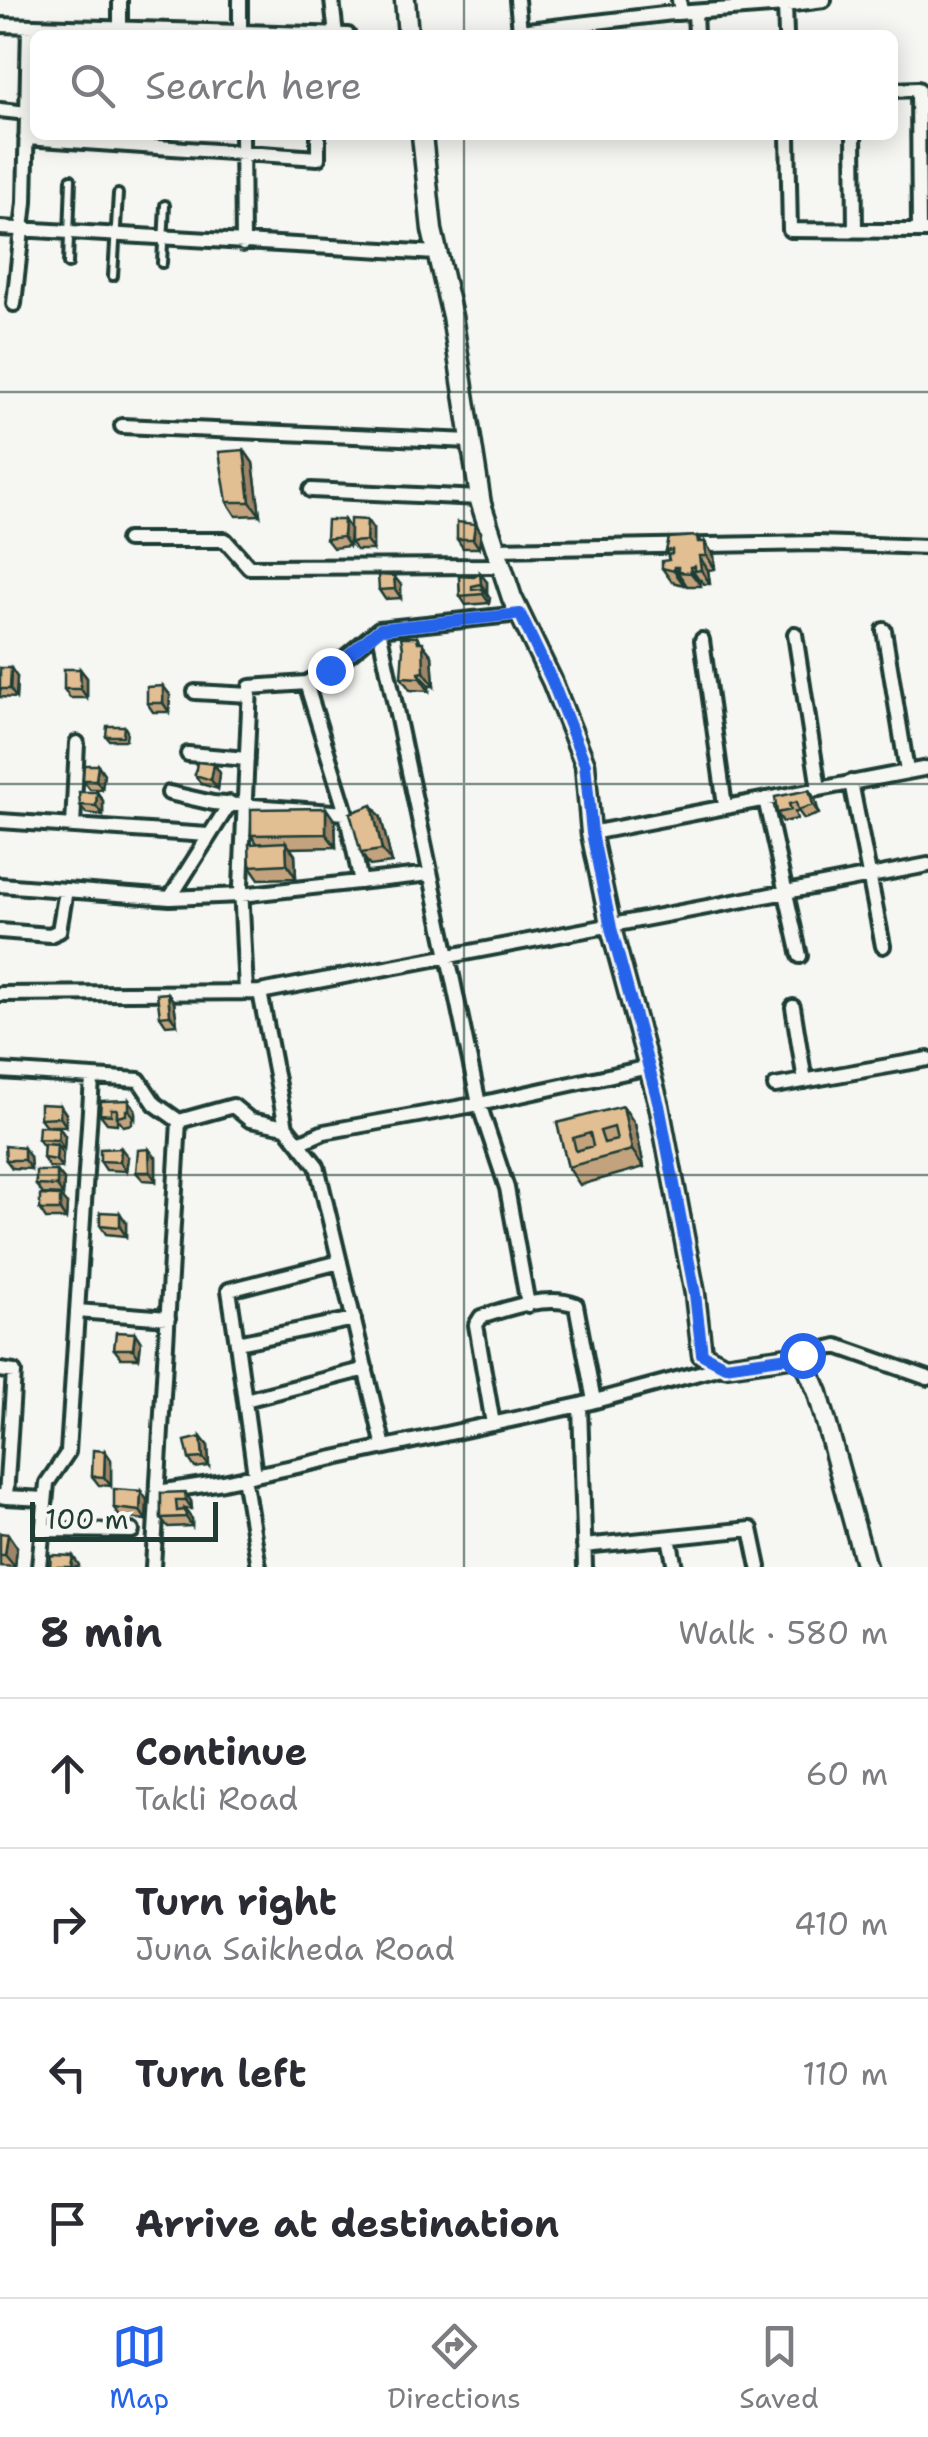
<!DOCTYPE html>
<html lang="en">
<head>
<meta charset="utf-8">
<style>
  :root { --surface:#fff; --page:#f2f2f3; --text:#2b2b33; --muted:#7c7c81; --line:#e1e1e2; --accent:#2563eb }
  body { margin:0; font-family:"Shantell Sans",sans-serif; background:var(--page); color:var(--text) }
  .scale { position:absolute; left:30px; bottom:25px; width:188px; box-sizing:border-box; padding-left:10px; border:5px solid #1f3d34; border-top:0; font-size:28px; line-height:35px; white-space:nowrap; color:#1f3d34; -webkit-text-stroke:8px #f6f6f2; paint-order:stroke }
  .stop { position:absolute; width:30px; height:30px; margin:-22px; border:8px solid #2563eb; border-radius:50%; background:#fff }
  .stop.end { background:#2563eb; border-color:#fff; box-shadow:0 2px 10px #0008 }
  .list { margin:0; padding:0; list-style:none }
  h2 { display:flex; justify-content:space-between; align-items:center; height:130px; margin:0; padding:0 40px; font-size:42px }
  h2 small { font-size:32px; font-weight:400; color:var(--muted) }
  .list li { display:grid; grid-template-columns:65px 1fr auto; gap:30px; align-items:center; box-sizing:border-box; height:150px; padding:0 40px; border-top:2px solid var(--line) }
  .list b { display:block; font-size:38px; white-space:nowrap }
  .list p { margin:0; font-size:32px; white-space:nowrap; color:var(--muted) }
  .list em { font-size:32px; font-style:normal; color:var(--muted) }
  .icon { flex:none; width:55px; height:55px; fill:none; stroke:currentColor; stroke-width:2; stroke-linecap:round; stroke-linejoin:round }
  .map { position:relative; flex:none; width:928px; height:1567px; overflow:hidden }
  .search { position:absolute; background:var(--surface); box-shadow:0 5px 25px #0003; left:30px; right:30px; top:30px; height:110px; display:flex; align-items:center; gap:25px; box-sizing:border-box; padding:0 35px; border-radius:15px; color:var(--muted); font-size:38px }
  .sheet { height:730px; background:var(--surface) }
  nav { display:flex; justify-content:space-around; align-items:center; box-sizing:border-box; height:140px; border-top:2px solid var(--line); background:var(--surface); font-size:28px; color:var(--muted) }
  nav a { display:grid; justify-items:center; gap:5px }
  nav .on { color:var(--accent) }
  .map>svg:first-child { display:block }
  .lines { fill:none; stroke-linecap:round; stroke-linejoin:round }
  .lane-casing { stroke:#1f3d34; stroke-width:14 }
  .street-casing { stroke:#1f3d34; stroke-width:20 }
  .secondary-casing { stroke:#1f3d34; stroke-width:25 }
  .lane { stroke:#f6f6f2; stroke-width:6 }
  .street { stroke:#f6f6f2; stroke-width:12 }
  .secondary { stroke:#f6f6f2; stroke-width:18 }
  .wall { fill:#c2a37e; stroke:#1f3d34; stroke-width:2.5 }
  .shaded-wall { fill:#9e8567; stroke:#1f3d34; stroke-width:2.5 }
  .building { fill:#e2be93; stroke:#1f3d34; stroke-width:2.5; fill-rule:evenodd }
  .route { stroke:#2563eb; stroke-width:12 }
  .grid { fill:none; stroke:#1f3d34; stroke-width:2.5; stroke-opacity:0.55 }
</style>
</head>
<body>
<div class="map">
<svg width="928" height="1567" viewBox="0 0 928 1567">
  <rect width="100%" height="100%" fill="#f6f6f2"/>
  <filter id="ink" filterUnits="userSpaceOnUse"><feTurbulence type="fractalNoise" baseFrequency=".01" numOctaves="2"/><feDisplacementMap in="SourceGraphic" scale="20" xChannelSelector="R" yChannelSelector="G"/><feConvolveMatrix kernelMatrix="1 2 1 2 8 2 1 2 1" color-interpolation-filters="sRGB"/></filter>
  <g filter="url(#ink)">
    <g class="lines">
      <defs>
        <path id="lane" d="M162,263L165,205
          M68,264L71,179
          M113,276L118,194"/>
        <path id="street" d="M240,0V35
          M332,0L336,35
          M517,0L520,31L681,12L679,0
          M785,5L824,0
          M695,12L696,35
          M677,13L785,5L786,35
          M0,25L348,35
          M120,35V0
          M893,90L918,89L919,231H928
          M0,110L27,113
          M242,135L243,244
          M788,135L790,230L919,231
          M854,135L855,230
          M26,138L318,158V135
          M0,228L437,253
          M14,304L25,202L29,26
          M122,426L471,441
          M311,490L480,498
          M127,540H225L249,567L501,566
          M496,549L818,543L928,547
          M884,630L907,771
          M795,634L819,789
          M702,640L725,806
          M306,683L346,813L361,882
          M195,692L250,695
          M188,754L247,759
          M851,782L883,946
          M169,793L213,803L346,813
          M765,799L800,956
          M0,821L208,835
          M73,826L77,743
          M591,833L928,768
          M0,885L170,898L241,895L430,874
          M170,898L230,803
          M0,931L50,935L59,931L66,890
          M246,992L241,886L250,687L306,683L330,670L379,629L520,614
          M260,992L928,865
          M0,994L260,992L286,1127L317,1166L384,1447
          M793,1007L805,1081
          M0,1071L139,1080L155,1104L179,1121L153,1567
          M775,1086L928,1059
          M179,1121L233,1106L250,1120L286,1127
          M299,1143L324,1132L479,1104L379,629
          M528,1305L507,1188L479,1104L649,1067
          M77,1311L168,1318
          M237,1343L229,1290L340,1262
          M802,1355L837,1346L928,1378
          M0,1370L14,1372L6,1497L0,1496
          M245,1400L366,1369
          M493,1424L476,1325L481,1317C508,1308 548,1294 576,1305L594,1401
          M255,1475L237,1343L354,1319
          M244,1477L259,1567
          M158,1492L223,1482L580,1405
          M6,1497L45,1499
          M42,1530L132,1531
          M669,1538L675,1567
          M584,1546L751,1529L759,1567
          M39,1567L47,1483L68,1452L92,1079
          M585,1567L580,1405L725,1366"/>
        <path id="secondary" d="M405,0L408,35
          M422,135L432,230L452,316L481,504L512,598L552,681L585,764L591,833L611,928L659,1105L695,1294L702,1354L725,1366L802,1355L818,1393L866,1567"/>
      </defs>
      <use href="#lane" class="lane-casing"/>
      <use href="#street" class="street-casing"/>
      <use href="#secondary" class="secondary-casing"/>
      <use href="#lane" class="lane"/>
      <use href="#street" class="street"/>
      <use href="#secondary" class="secondary"/>
    </g>
    <path class="wall" d="M244,450L253,463L260,515L236,516L227,502Z
      M344,520L350,529L349,546L333,548L326,539Z
      M475,524L481,532L479,548H463L457,539Z
      M373,529V550H356L350,542Z
      M697,536L714,556L715,569L708,570L710,584H704L701,580H699L701,586H687L683,580L684,585L672,582L662,568L669,560L666,551Z
      M459,576L487,582V593L490,598L489,603L466,605L460,596Z
      M401,585V598L385,599L379,590Z
      M417,637L432,656L434,686H429V691L410,690L401,677Z
      M0,668L17,677L16,698L0,697Z
      M80,669L87,678V698H70L64,689Z
      M163,686L170,695L169,712H153L147,703Z
      M124,726L127,731L126,740H109L106,736Z
      M214,764L220,773L218,789L201,784L195,775Z
      M98,765L104,774L102,789H90L83,780Z
      M809,790L815,799L819,814L804,819L799,812H795L797,819L783,822L777,813Z
      M97,792L103,801V815L86,813L80,805Z
      M381,818L392,863L370,866L361,853Z
      M335,821L336,847L290,848L295,855L296,878L259,879L250,866L257,843L251,835Z
      M168,993L174,1002L177,1024L166,1025L160,1016Z
      M101,1101L135,1109V1119H132V1124L123,1126L117,1118V1124L107,1123L100,1114Z
      M60,1105L66,1114V1126H50L59,1127L65,1136L64,1149L60,1148L63,1154L62,1168L49,1167L43,1158L44,1147L38,1139L46,1126L40,1118Z
      M557,1123L635,1124L644,1167L580,1185L568,1167Z
      M30,1157L31,1169L12,1168L6,1160Z
      M128,1157L126,1171L106,1170L100,1161Z
      M156,1158V1181L143,1180L136,1172Z
      M57,1171L64,1180L63,1195L43,1194L36,1185Z
      M67,1204L66,1219H46L40,1210Z
      M126,1222V1236L106,1234L100,1225Z
      M141,1342L139,1358H121L114,1349Z
      M201,1437L208,1446L209,1466L195,1468L189,1459Z
      M105,1451L111,1460V1486L99,1485L92,1476Z
      M161,1493L191,1501L192,1509H183L185,1510L192,1519V1526L168,1527L161,1518Z
      M147,1500L146,1520L120,1517L114,1508Z
      M0,1533L17,1547L15,1567L0,1566Z"/>
    <path class="shaded-wall" d="M244,450L253,463L260,515L250,502Z
      M344,520L350,529L349,546L343,537Z
      M367,520L373,529V550L366,541Z
      M475,524L481,532L479,548L473,539Z
      M697,536L705,548V542L714,556L715,569L698,542Z
      M699,556L708,570L710,584L701,570Z
      M674,567L683,580L684,585L674,571Z
      M690,567L699,580L701,586L691,573Z
      M480,573L487,582V593L481,584Z
      M394,576L401,585V598L395,589Z
      M484,589L490,598L489,603L483,594Z
      M417,637L432,656L434,686L424,672Z
      M11,668L17,677L16,698L10,689Z
      M80,669L87,678V698L81,689Z
      M419,673L429,686V691L420,678Z
      M163,686L170,695L169,712L163,703Z
      M214,764L220,773L218,789L211,780Z
      M98,765L104,774L102,789L96,780Z
      M809,790L815,799L819,814L813,805Z
      M97,792L103,801V815L96,806Z
      M372,805L381,818L392,863L382,850Z
      M326,808L335,821L336,847L326,834Z
      M286,842L295,855L296,878L287,864Z
      M168,993L174,1002L177,1024L170,1015Z
      M129,1100L135,1109V1119L129,1110Z
      M60,1105L66,1114V1126L60,1117Z
      M623,1106L635,1124L644,1167L632,1150Z
      M59,1127L65,1136L64,1149L58,1140Z
      M57,1145L63,1154L62,1168L56,1160Z
      M24,1148L30,1157L31,1169L24,1160Z
      M121,1148L128,1157L126,1171L120,1162Z
      M149,1149L156,1158V1181L150,1172Z
      M57,1171L64,1180L63,1195L57,1186Z
      M60,1196L67,1204L66,1219L60,1210Z
      M120,1213L126,1222V1236L120,1227Z
      M135,1333L141,1342L139,1358L133,1349Z
      M201,1437L208,1446L209,1466L203,1458Z
      M105,1451L111,1460V1486L104,1477Z
      M141,1491L147,1500L146,1520L140,1511Z
      M185,1492L191,1501L192,1509L186,1500Z
      M185,1510L192,1519V1526L186,1517Z
      M8,1534L17,1547L15,1567L5,1555Z
      M73,1556L79,1565V1567H71Z"/>
    <path class="building" d="M244,450L250,502H227L219,452Z
      M350,519L367,520L366,541L350,542Z
      M327,520H344L343,537L326,539Z
      M457,522L475,524L473,539H457Z
      M697,536L698,542H705L706,556H699L701,570L695,571V566L690,567L691,573L678,572V567H674V571L662,568V561L669,560L668,555L672,554V550L666,551L669,538Z
      M480,573L481,584L472,586V590L484,589L483,594L460,596L459,576L474,577Z
      M378,575L394,576L395,589L379,590Z
      M401,637H417L418,642H423L424,672L419,673L420,678L401,677L403,648Z
      M0,668H11L10,689H0Z
      M64,669H80L81,689H64Z
      M163,686V703H147V687Z
      M107,726H124L123,736H106Z
      M197,762L214,764L211,780L195,775Z
      M84,765H98L96,780H83Z
      M809,790L813,805L798,810L796,802L789,804L791,810L777,813L775,797Z
      M79,792H97L96,806L80,805Z
      M372,805L382,850L361,853L350,813Z
      M326,808V834L251,835V809Z
      M286,842L287,864L250,866L249,844Z
      M168,993L170,1015L160,1016L157,994Z
      M129,1100V1110H126V1115L117,1117V1109H111V1115L100,1114L101,1101Z
      M40,1104L60,1105V1117L40,1118Z
      M623,1106L632,1150L568,1167L557,1123ZM614,1127L617,1140L604,1143L600,1131ZM590,1133L593,1146L576,1151L573,1138Z
      M39,1126L59,1127L58,1140L38,1139Z
      M44,1144L57,1145L56,1160L43,1158Z
      M5,1146L24,1148V1160H6Z
      M121,1148L120,1162L100,1161V1149Z
      M149,1149L150,1172H136L138,1150Z
      M36,1171H57V1186L36,1185Z
      M40,1195L60,1196V1210H40Z
      M100,1212L120,1213V1227L100,1225Z
      M116,1332L135,1333L133,1349H114Z
      M201,1437L203,1458L189,1459L185,1441Z
      M93,1450L105,1451L104,1477L92,1476Z
      M114,1489L141,1491L140,1511L114,1508Z
      M185,1492L186,1500H176L177,1511L185,1510L186,1517L161,1518V1493Z
      M0,1533L8,1534L5,1555H0Z
      M51,1555L73,1556L71,1567H50Z"/>
  </g>
  <g class="lines" filter="url(#ink)">
    <path class="route" d="M330,670L380,629L520,614L552,681L585,764L592,833L611,928L659,1105L695,1294L702,1354L725,1366L802,1355"/>
  </g>
  <path class="grid" d="M464,0V35M464,135V1567M0,392H928M0,784H928M0,1175H928"/>
</svg>
<div class="scale">100 m</div>
<div class="stop" style="left:802px;top:1355px"></div>
<div class="stop end" style="left:330px;top:670px"></div>
<div class="search"><svg class="icon" aria-label="search" viewBox="0 0 24 24"><circle cx="10" cy="10" r="6"/><path d="M15 15l6 6"/></svg>Search here</div>
</div>
<section class="sheet">
<h2>8 min<small>Walk · 580 m</small></h2>
<ul class="list">
<li><svg class="icon" aria-label="ahead" viewBox="0 0 24 24"><path d="M12 20V5M6 11l6-6 6 6"/></svg><div><b>Continue</b><p>Takli Road</p></div><em>60 m</em></li>
<li><svg class="icon" aria-label="right" viewBox="0 0 24 24"><path d="M7 20v-9h11M14 6l5 5-5 5"/></svg><div><b>Turn right</b><p>Juna Saikheda Road</p></div><em>410 m</em></li>
<li><svg class="icon" aria-label="left" viewBox="0 0 24 24"><path d="M17 20v-9H6M10 6l-5 5 5 5"/></svg><div><b>Turn left</b></div><em>110 m</em></li>
<li><svg class="icon" aria-label="arrive" viewBox="0 0 24 24"><path d="M6 21V4h12l-3 4 3 4H6"/></svg><div><b>Arrive at destination</b></div></li>
</ul>
</section>
<nav>
<a class="on"><svg class="icon" aria-label="map" viewBox="0 0 24 24"><path d="M3 6l6-2 6 2 6-2v14l-6 2-6-2-6 2zM9 4v14M15 6v14"/></svg>Map</a>
<a><svg class="icon" aria-label="directions" viewBox="0 0 24 24"><path d="M12 3l9 9-9 9-9-9zM9 14v-3h6M13 9l2 2-2 2"/></svg>Directions</a>
<a><svg class="icon" aria-label="saved" viewBox="0 0 24 24"><path d="M7 4h10v16l-5-4-5 4z"/></svg>Saved</a>
</nav>
</body>
</html>
